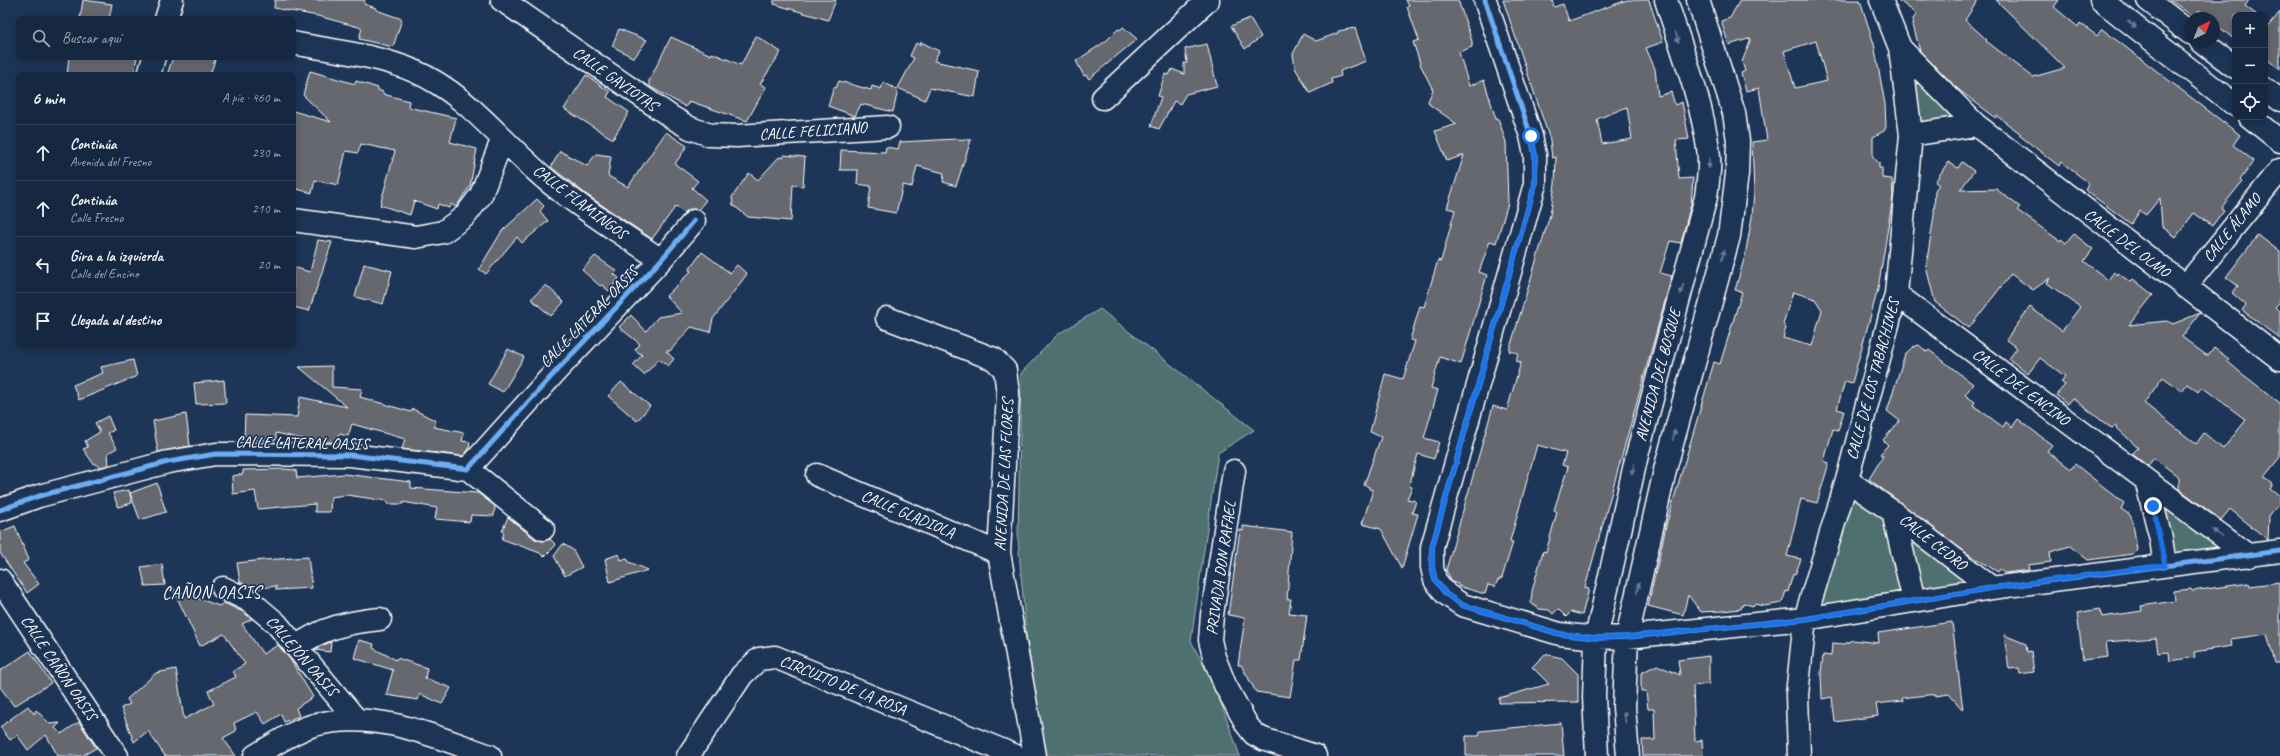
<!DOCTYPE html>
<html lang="es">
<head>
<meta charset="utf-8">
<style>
  :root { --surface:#162841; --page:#1f3048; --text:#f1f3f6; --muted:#9ea6b1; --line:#35445a }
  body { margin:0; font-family:Caveat,sans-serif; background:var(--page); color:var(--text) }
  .controls { position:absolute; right:12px; top:12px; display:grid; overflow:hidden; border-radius:8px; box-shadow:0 2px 10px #0003 }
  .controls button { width:36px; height:36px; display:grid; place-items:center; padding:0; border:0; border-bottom:1px solid var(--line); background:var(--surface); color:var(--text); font:20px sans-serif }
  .compass { position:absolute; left:2184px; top:12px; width:36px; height:36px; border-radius:50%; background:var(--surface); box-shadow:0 2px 10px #0003; rotate:43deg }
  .stop { position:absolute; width:12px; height:12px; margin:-9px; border:3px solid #1a73e8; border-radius:50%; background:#fff }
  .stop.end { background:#1a73e8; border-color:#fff; box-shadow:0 1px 4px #0008 }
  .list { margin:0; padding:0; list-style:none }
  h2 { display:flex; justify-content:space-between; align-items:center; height:52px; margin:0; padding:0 16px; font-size:17px }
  h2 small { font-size:13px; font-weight:400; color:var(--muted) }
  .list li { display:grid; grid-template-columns:26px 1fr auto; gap:12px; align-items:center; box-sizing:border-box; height:56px; padding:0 16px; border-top:1px solid var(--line) }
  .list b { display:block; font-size:15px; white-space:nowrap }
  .list p { margin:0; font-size:13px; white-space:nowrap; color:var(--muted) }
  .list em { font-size:13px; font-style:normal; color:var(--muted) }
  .icon { flex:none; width:22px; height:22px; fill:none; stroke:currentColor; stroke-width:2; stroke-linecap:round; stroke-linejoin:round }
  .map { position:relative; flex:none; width:2280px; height:756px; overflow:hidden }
  .search { position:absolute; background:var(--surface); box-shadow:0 2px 10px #0003; left:16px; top:16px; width:280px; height:44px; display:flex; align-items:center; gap:10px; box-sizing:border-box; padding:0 14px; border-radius:8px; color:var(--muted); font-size:15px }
  .panel { position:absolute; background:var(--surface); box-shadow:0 2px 10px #0003; left:16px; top:72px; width:280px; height:276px; border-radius:8px }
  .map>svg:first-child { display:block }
  .green { fill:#507070; stroke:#a8b8b8 }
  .building { fill:#666870; stroke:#fff; fill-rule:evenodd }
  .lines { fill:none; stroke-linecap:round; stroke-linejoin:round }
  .minor-casing { stroke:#fff; stroke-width:25 }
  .minor { stroke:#1d3557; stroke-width:22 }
  .cycleway-casing { stroke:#1d3557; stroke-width:8 }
  .cycleway { stroke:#6dadf4; stroke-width:5 }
  .oneway { fill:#6c7c92 }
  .route { stroke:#1a73e8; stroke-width:5 }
  .labels { text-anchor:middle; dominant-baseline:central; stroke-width:3.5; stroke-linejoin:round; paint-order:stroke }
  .street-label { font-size:16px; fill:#fff; stroke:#1d3557 }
  .neighbourhood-label { font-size:17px; letter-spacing:1px; fill:#fff; stroke:#1d3557 }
</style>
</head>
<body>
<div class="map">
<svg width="2280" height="756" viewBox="0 0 2280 756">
  <rect width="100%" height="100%" fill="#1d3557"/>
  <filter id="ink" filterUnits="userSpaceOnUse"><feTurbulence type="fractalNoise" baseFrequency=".025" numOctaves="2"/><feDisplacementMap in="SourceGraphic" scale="8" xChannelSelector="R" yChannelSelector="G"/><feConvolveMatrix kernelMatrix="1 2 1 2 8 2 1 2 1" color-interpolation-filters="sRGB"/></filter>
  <g filter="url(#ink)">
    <path class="green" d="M1900,48L1976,125L1911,135Z
      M1100,309L1254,430L1218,453L1191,641L1216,689L1240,756H1046L1026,634L1018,539L1021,373L1058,334Z
      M1847,480L1992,588L1805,619Z
      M2146,480L2249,556L2165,565Z"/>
    <path class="building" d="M83,0L112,4L109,19H80Z
      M275,0H365L364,4L376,8V10L402,19L393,47L359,39L362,28L318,16L274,8Z
      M774,0H836L828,20L774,4Z
      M1406,0H1458L1472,41V47L1459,52L1469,86L1484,80L1496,119L1498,118L1506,142L1508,203L1496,243L1490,241L1479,272L1487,275L1461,364L1440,357L1431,388L1438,390L1424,438L1439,442L1434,459L1418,454L1409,486L1412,487L1407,499L1416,501L1412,513L1418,514L1402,568L1381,529L1362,524L1373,490L1369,489V487L1364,485L1381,437L1370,432L1385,374L1403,379L1415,341L1410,340L1420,306L1424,307L1438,260L1441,261L1455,210L1447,208L1464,155L1447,161L1435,131L1457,124L1430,105L1428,101L1433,90L1421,66L1413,42L1419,40L1407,7L1409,6Z
      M1503,0H1552L1554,7L1563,4L1569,21L1627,0H1649L1663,42L1646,48L1655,69L1658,96L1671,92L1675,105L1682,102L1689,139L1676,140L1679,179L1693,178L1691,204L1681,243L1670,241L1660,273L1672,276L1585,588L1589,589L1582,615L1571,612L1566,617L1558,609L1553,614L1549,610L1539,609L1531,603L1532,591L1543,551L1546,552L1557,512L1554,510L1568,467L1562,465L1566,453L1537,445L1510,541L1513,542L1502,578L1498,580L1495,587L1488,585L1485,594L1458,586V584L1452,582L1446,570L1493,406L1507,410L1521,362L1516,361L1518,353L1509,351L1550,215L1555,184L1556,157L1552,158L1550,140ZM1627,107L1632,139L1602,144L1597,119Z
      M1740,0H1860L1874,44L1885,104L1886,127L1884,131L1873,137V157L1879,163V168H1882V178L1892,179L1893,196L1878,289L1852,383L1845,381L1837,409L1844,411L1838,431L1833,429L1824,461L1829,463L1817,503L1801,499L1787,556L1801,559L1795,575L1793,574L1788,592L1786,591L1782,603L1764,606L1754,604L1753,606L1743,603L1741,609L1722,611L1701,612L1688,595L1683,615L1648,606L1667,522L1714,362L1720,364L1742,292L1735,290L1745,256L1752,217L1754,192L1752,142L1767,140L1759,88L1746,91L1741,73L1745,71L1742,62L1751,38L1729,45L1721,21L1730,18ZM1816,41L1827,81L1795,88L1784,51ZM1793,292L1815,299L1822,310L1812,346L1783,338L1786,328L1783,324Z
      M1898,0H1978L1965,20L1987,40L1986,41L2033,77L2065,68L1996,0H2059L2054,7L2078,27L2080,23L2097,36L2102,29L2240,135L2233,145L2254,161L2240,180L2242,182L2221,208L2224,210L2212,226L2194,213L2176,237L2162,227L2160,198L2146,215L2140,211L2131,224L2085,190L2089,183L2061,162L2059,166L2019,135L2021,134L1997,116L1996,118L1959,90L1920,51L1913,25L1914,22L1912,20L1917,14Z
      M2170,0H2249L2245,6L2257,15H2235V40L2214,23V18H2209L2199,10L2195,18Z
      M2280,12V69L2265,58V30Z
      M1250,18L1261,37L1245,49L1231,26Z
      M1123,27L1137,39L1089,79L1086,75L1084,76L1076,61L1106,41L1118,29L1120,30Z
      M1355,28L1366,61L1340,71L1341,76L1331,79L1332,83L1310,93L1295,68L1293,54L1303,34L1316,41L1338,33V31Z
      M619,29L647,40L634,58L612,46Z
      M756,36L781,52L760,84L766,87L747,121L689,101L686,107L649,86V81L671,37L711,55L712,53L741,65Z
      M921,42L939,51L934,61L979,71L975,97L930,88L925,100L898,88L914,58L910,56L916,43L920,45Z
      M1207,44L1217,86L1186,94L1180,104L1174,101L1159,129L1151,126L1161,97L1158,96L1165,74L1169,75L1172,69L1184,74V63H1187L1185,49Z
      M69,57H137L134,73L127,72V75H67Z
      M173,57H216L210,75H167Z
      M310,71L355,84L356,81L378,88V90L383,92V94L409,101L408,107L456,118L450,142L477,149L470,186L456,207L451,204L449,208L438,204L437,209L414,201L410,215L380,205L395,151L361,144L358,153L346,151L338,185L315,180L312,193L293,188V111L331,122L303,95Z
      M586,75L610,92L607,97L629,112L613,139L564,109Z
      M839,81L871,90L872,86L881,89L883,82L898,90L893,112L861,104L855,116L828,106L834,87L836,88Z
      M666,132L687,146L675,164L698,181L692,188L706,200L698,210L690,209L684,213L676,206L652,239L587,195L551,167L560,151L587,166L596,154L611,156L608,176L628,187Z
      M956,139L971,140L956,186L943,182L944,173L917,166L912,187L903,185L896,213L868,208L871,186L857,184L858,170H840L841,150L885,152L886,147L898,149L900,142Z
      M784,155L805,157L803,186L793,185L791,221L748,217L733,205L732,197L749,173L758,180L779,157L783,158Z
      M1948,162L1958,168L1962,162L1974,171L1960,190L1996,189L2020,207L2017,210L2060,241L2061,239L2066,243L2074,234L2093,249L2084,261L2108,280L2114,272L2117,275L2118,273L2130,282L2133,279L2153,295L2129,325L2167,321L2173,324L2200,313L2182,337L2206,355H2209L2214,348L2229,359L2227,361L2241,373L2280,403V457L2264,477L2273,484L2270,489L2280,497V502L2269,516L2268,540L2230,509L2221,520L2179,489V477L2154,458L2148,466L2132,454L2138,448L2115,426L2112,428L2107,425L2073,398L2068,404L2056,395L2065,385L2061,382L2065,376L2040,358L2028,374L2009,359L2017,348L2006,340L2030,307L2062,331L2080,307L2047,283L2050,278L2033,290L2011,274L1969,328L1935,302L1926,267L1934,215L1935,190L1939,185L1935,182ZM2163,377L2182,391L2187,384L2198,392L2202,387L2246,420L2223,449L2204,433L2196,444L2144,403Z
      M537,199L544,206L540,211L548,221L522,243L517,237L486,274L479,269L502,231Z
      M2258,235L2280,252V302L2275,307L2280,311V339L2242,310L2246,305L2232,293L2238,286L2226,277Z
      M318,240L332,242L309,311L293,307V267L310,272Z
      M702,252L730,273L737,265L747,274L713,319L710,332L691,327L670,351H666L674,359L668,366L659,359L644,375L633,365L642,355L635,350L640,344L619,327L631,315L646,331L658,317L682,313L666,296L691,271L689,270Z
      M595,256L617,271L614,274L619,278L609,291L602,285L600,286L582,270Z
      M364,264L392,271L383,304L355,297Z
      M546,285L564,302L551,316L531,299Z
      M1919,345L1927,352L1929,350L1973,384L1965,395L1975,402L1973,405L2003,427L2006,422L2012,427L2018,419L2052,445L2047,451L2071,469L2075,464L2124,503L2121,509L2130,515L2133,522L2137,550L2133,554L2088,560L2070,546L2050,552L2051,562L2028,565L2029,570L2005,573L2000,569L1998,572L1965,552L1869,479L1883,456L1880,454L1888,445L1883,440L1900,421L1887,411L1905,354L1913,347Z
      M508,349L524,357L503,392L488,384Z
      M133,360L137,376L79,400L73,385L103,373L101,367Z
      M332,366V387L362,389L360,397L411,412L413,409L436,421L434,427L464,433L462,441L470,442L469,449L463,456L402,449L405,439L352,424L348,436L339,434L337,442H316L276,433V440H244L245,415L297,417L300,397L347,407L299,367Z
      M224,380L226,403L196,404L194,383Z
      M621,382L650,406L637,421L608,396Z
      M186,414L190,446L158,452L153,421Z
      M108,416L114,430L108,433L117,448L108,453L109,465L100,467L93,463L83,449L88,447L85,441L100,432L95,423Z
      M283,469L296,470L297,478L344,474L411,482V488L478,493L495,506L494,516L471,515L470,522L435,519L437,508L403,502V504H387V501L347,495L331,497L330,512H315V504L258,509L255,491L233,494L232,476L243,474V470Z
      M157,483L166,512L140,520L130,493Z
      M129,490L132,503L118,507L113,493Z
      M508,517L535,539L542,541L550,539L556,545L544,557L540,553L502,539L504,532L502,531Z
      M15,526L29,560L23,563L39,584L27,593L0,553V532Z
      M1243,526L1292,532L1287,599H1291L1289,613L1307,615L1301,660H1296L1290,697L1256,692L1241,665H1238L1245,618L1228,615L1240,530L1243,531Z
      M563,544L573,550L582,567L565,576L554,556Z
      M619,554L621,560L627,558L629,562L648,570L610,582L605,559Z
      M308,557L312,588L276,590V586L254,589L240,582L237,563L264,560Z
      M162,564L165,585L145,586L141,567Z
      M2280,582V663H2275L2267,634L2231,639L2232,646L2194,652L2195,657L2170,661L2169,652L2158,653L2156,638L2106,642L2108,657L2083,660L2077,613L2099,609L2102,617L2142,611L2141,606L2175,601L2174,591L2191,589L2192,591L2249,583L2250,586Z
      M173,589L219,606L224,603L243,612L252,619L242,624L263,654L278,645L290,659L313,697L296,708L299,716L284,722L281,714L265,724L257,712L234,723L236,731L223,738L236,756H165L148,731L134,742L121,708L130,704L127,699L156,673L176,669L184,719L214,704L208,691L236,677L233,671L245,664L224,634L200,646Z
      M1952,622L1963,710L1949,694L1936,696V694L1902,698L1903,701L1876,704L1878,716L1835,722L1832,697L1822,699L1821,673L1823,655L1831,656L1832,643L1845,644L1852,640L1879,643L1878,633Z
      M2004,635L2026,644L2027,652L2031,651L2034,672L2020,674L2019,668L2009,669Z
      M359,640L374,644L373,648L396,660L397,658L427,668L425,678L451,688L442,704L420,694L418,700L386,695L393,670L354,658Z
      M331,642L330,652L315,650L321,646Z
      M30,651L51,683L14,706L0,687V671Z
      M1545,654L1562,658L1578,674V702L1499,703V698L1549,684L1532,667Z
      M1709,656V684L1693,686L1695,741L1702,740L1703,756H1643L1642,740H1655L1654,709H1648L1646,691H1641V673L1657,665L1680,675L1678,660Z
      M28,706L34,714L36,710L50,724L60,723L55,728L61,734L79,722L96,748L82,756H58L46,735L28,750L17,735L10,740L0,727Z
      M1561,723L1564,756H1466V736H1479L1480,731Z"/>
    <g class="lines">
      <defs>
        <path id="minor" d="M502,0L673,118L690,128L710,135L737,136L888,127
          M1485,0L1531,136L1535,155V184L1432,547V567L1435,580L1446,594L1462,605L1560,634L1596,638L1627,637L1805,619L1992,588L2280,551
          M2101,0L2235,105
          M2148,0L2190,33
          M166,19L172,0
          M2202,42L2235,67
          M293,43C333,51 377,55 414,71C471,95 506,149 554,186C588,213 626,236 661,260
          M1900,48L1976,125
          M149,75L154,57
          M2265,89L2280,100
          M1103,98L1208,0
          M2250,117L2280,141
          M1911,135L1976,125L2280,359
          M293,220L416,237L443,232L465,216L481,195L502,140
          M2185,287L2280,170
          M1896,294L2146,480L2161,539L2165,565
          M887,318L994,359L1005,370L1008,394L999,553L1035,756
          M468,469L543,529
          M1234,471L1212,615L1210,640L1214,657L1225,685L1247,725L1254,734L1263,739L1315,756
          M817,475L999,553
          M1847,480L1893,512L1914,601
          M2146,480L2249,556
          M0,510L39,496L168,462L216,454L350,455L468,469L558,369L661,260L694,221
          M1893,512L1992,588
          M0,580L117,756
          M223,588L250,601L276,623L355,718
          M296,647C321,628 349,622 380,619
          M255,756C273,745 294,731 314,725C376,709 433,736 490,756
          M688,756L742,675L759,659L775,657L1016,756
          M1597,756L1594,697L1596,638L1637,455L1706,197C1708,181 1711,164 1708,148C1701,98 1681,48 1666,0
          M1628,756L1624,707L1627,637L1666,466L1729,236L1737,174L1738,141L1734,113L1698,0
          M1799,756L1797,695L1805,619L1847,480L1896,294L1911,135L1900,48L1881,0"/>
      </defs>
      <use href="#minor" class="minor-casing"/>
      <use href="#minor" class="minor"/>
      <defs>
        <path id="cycleway" d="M1485,0L1531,136L1535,155V184L1432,547V567L1435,580L1446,594L1462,605L1560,634L1596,638L1627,637L1805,619L1992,588L2280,551
          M0,510L39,496L168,462L216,454L350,455L468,469L558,369L661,260L694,221"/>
      </defs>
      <use href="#cycleway" class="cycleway-casing"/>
      <use href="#cycleway" class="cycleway"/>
    </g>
    <defs><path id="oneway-solid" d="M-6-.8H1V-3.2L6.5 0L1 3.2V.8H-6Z"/></defs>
    <g class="oneway">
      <use href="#oneway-solid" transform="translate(2132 24) rotate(38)"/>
      <use href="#oneway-solid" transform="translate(1677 37) rotate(73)"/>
      <use href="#oneway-solid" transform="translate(1709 163) rotate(88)"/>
      <use href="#oneway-solid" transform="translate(1723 255) rotate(-75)"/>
      <use href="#oneway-solid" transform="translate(1682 289) rotate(105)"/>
      <use href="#oneway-solid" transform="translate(1674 435) rotate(-75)"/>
      <use href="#oneway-solid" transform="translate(1633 469) rotate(103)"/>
      <use href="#oneway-solid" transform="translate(2217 533) rotate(-143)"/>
      <use href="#oneway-solid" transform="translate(1638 588) rotate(-77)"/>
      <use href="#oneway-solid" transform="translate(1625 717) rotate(-94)"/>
    </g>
  </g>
  <g class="lines" filter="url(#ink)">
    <path class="route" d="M1531,136L1535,155V184L1432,547V566L1435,580L1446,594L1462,605L1560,634L1596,638L1626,637L1805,619L1992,588L2165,565L2153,506"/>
  </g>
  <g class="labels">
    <g class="street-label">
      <text transform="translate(615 79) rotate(35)">CALLE GAVIOTAS</text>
      <text transform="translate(813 131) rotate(-4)">CALLE FELICIANO</text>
      <text transform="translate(580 202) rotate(37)">CALLE FLAMINGOS</text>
      <text transform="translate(2232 228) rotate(-51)">CALLE ÁLAMO</text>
      <text transform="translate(2127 243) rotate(37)">CALLE DEL OLMO</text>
      <text transform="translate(589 317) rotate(-46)">CALLE LATERAL OASIS</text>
      <text transform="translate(1658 375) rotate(-75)">AVENIDA DEL BOSQUE</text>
      <text transform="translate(1873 379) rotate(-75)">CALLE DE LOS TABACHINES</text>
      <text transform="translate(2021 387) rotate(37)">CALLE DEL ENCINO</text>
      <text transform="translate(302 443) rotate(1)">CALLE LATERAL OASIS</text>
      <text transform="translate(1004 475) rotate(-87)">AVENIDA DE LAS FLORES</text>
      <text transform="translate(908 514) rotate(23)">CALLE GLADIOLA</text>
      <text transform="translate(1933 542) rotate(38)">CALLE CEDRO</text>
      <text transform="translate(1221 568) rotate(-82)">PRIVADA DON RAFAEL</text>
      <text transform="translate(302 656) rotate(49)">CALLEJÓN OASIS</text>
      <text transform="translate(59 668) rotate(56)">CALLE CAÑON OASIS</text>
      <text transform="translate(843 685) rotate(22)">CIRCUITO DE LA ROSA</text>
    </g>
    <g class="neighbourhood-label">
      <text x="212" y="592">CAÑON OASIS</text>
    </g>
  </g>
</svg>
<div class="controls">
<button>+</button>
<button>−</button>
<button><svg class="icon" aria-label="locate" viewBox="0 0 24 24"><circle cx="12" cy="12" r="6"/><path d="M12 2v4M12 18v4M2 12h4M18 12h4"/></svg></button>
</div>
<svg class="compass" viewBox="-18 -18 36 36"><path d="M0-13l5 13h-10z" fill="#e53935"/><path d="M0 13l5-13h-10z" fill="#9ea6b1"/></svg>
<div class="stop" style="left:1531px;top:136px"></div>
<div class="stop end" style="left:2153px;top:506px"></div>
<div class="search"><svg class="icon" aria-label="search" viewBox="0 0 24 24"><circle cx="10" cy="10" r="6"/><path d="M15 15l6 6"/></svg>Buscar aquí</div>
<section class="panel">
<h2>6 min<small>A pie · 460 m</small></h2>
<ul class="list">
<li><svg class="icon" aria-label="ahead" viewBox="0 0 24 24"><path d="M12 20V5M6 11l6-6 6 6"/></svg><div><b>Continúa</b><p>Avenida del Fresno</p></div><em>230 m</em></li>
<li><svg class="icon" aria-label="ahead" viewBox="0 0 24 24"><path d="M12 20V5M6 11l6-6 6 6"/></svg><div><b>Continúa</b><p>Calle Fresno</p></div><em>210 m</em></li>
<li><svg class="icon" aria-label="left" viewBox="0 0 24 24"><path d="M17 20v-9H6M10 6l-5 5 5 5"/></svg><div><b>Gira a la izquierda</b><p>Calle del Encino</p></div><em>20 m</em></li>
<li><svg class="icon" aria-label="arrive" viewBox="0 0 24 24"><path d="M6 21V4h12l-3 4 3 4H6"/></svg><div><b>Llegada al destino</b></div></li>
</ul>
</section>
</div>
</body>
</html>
